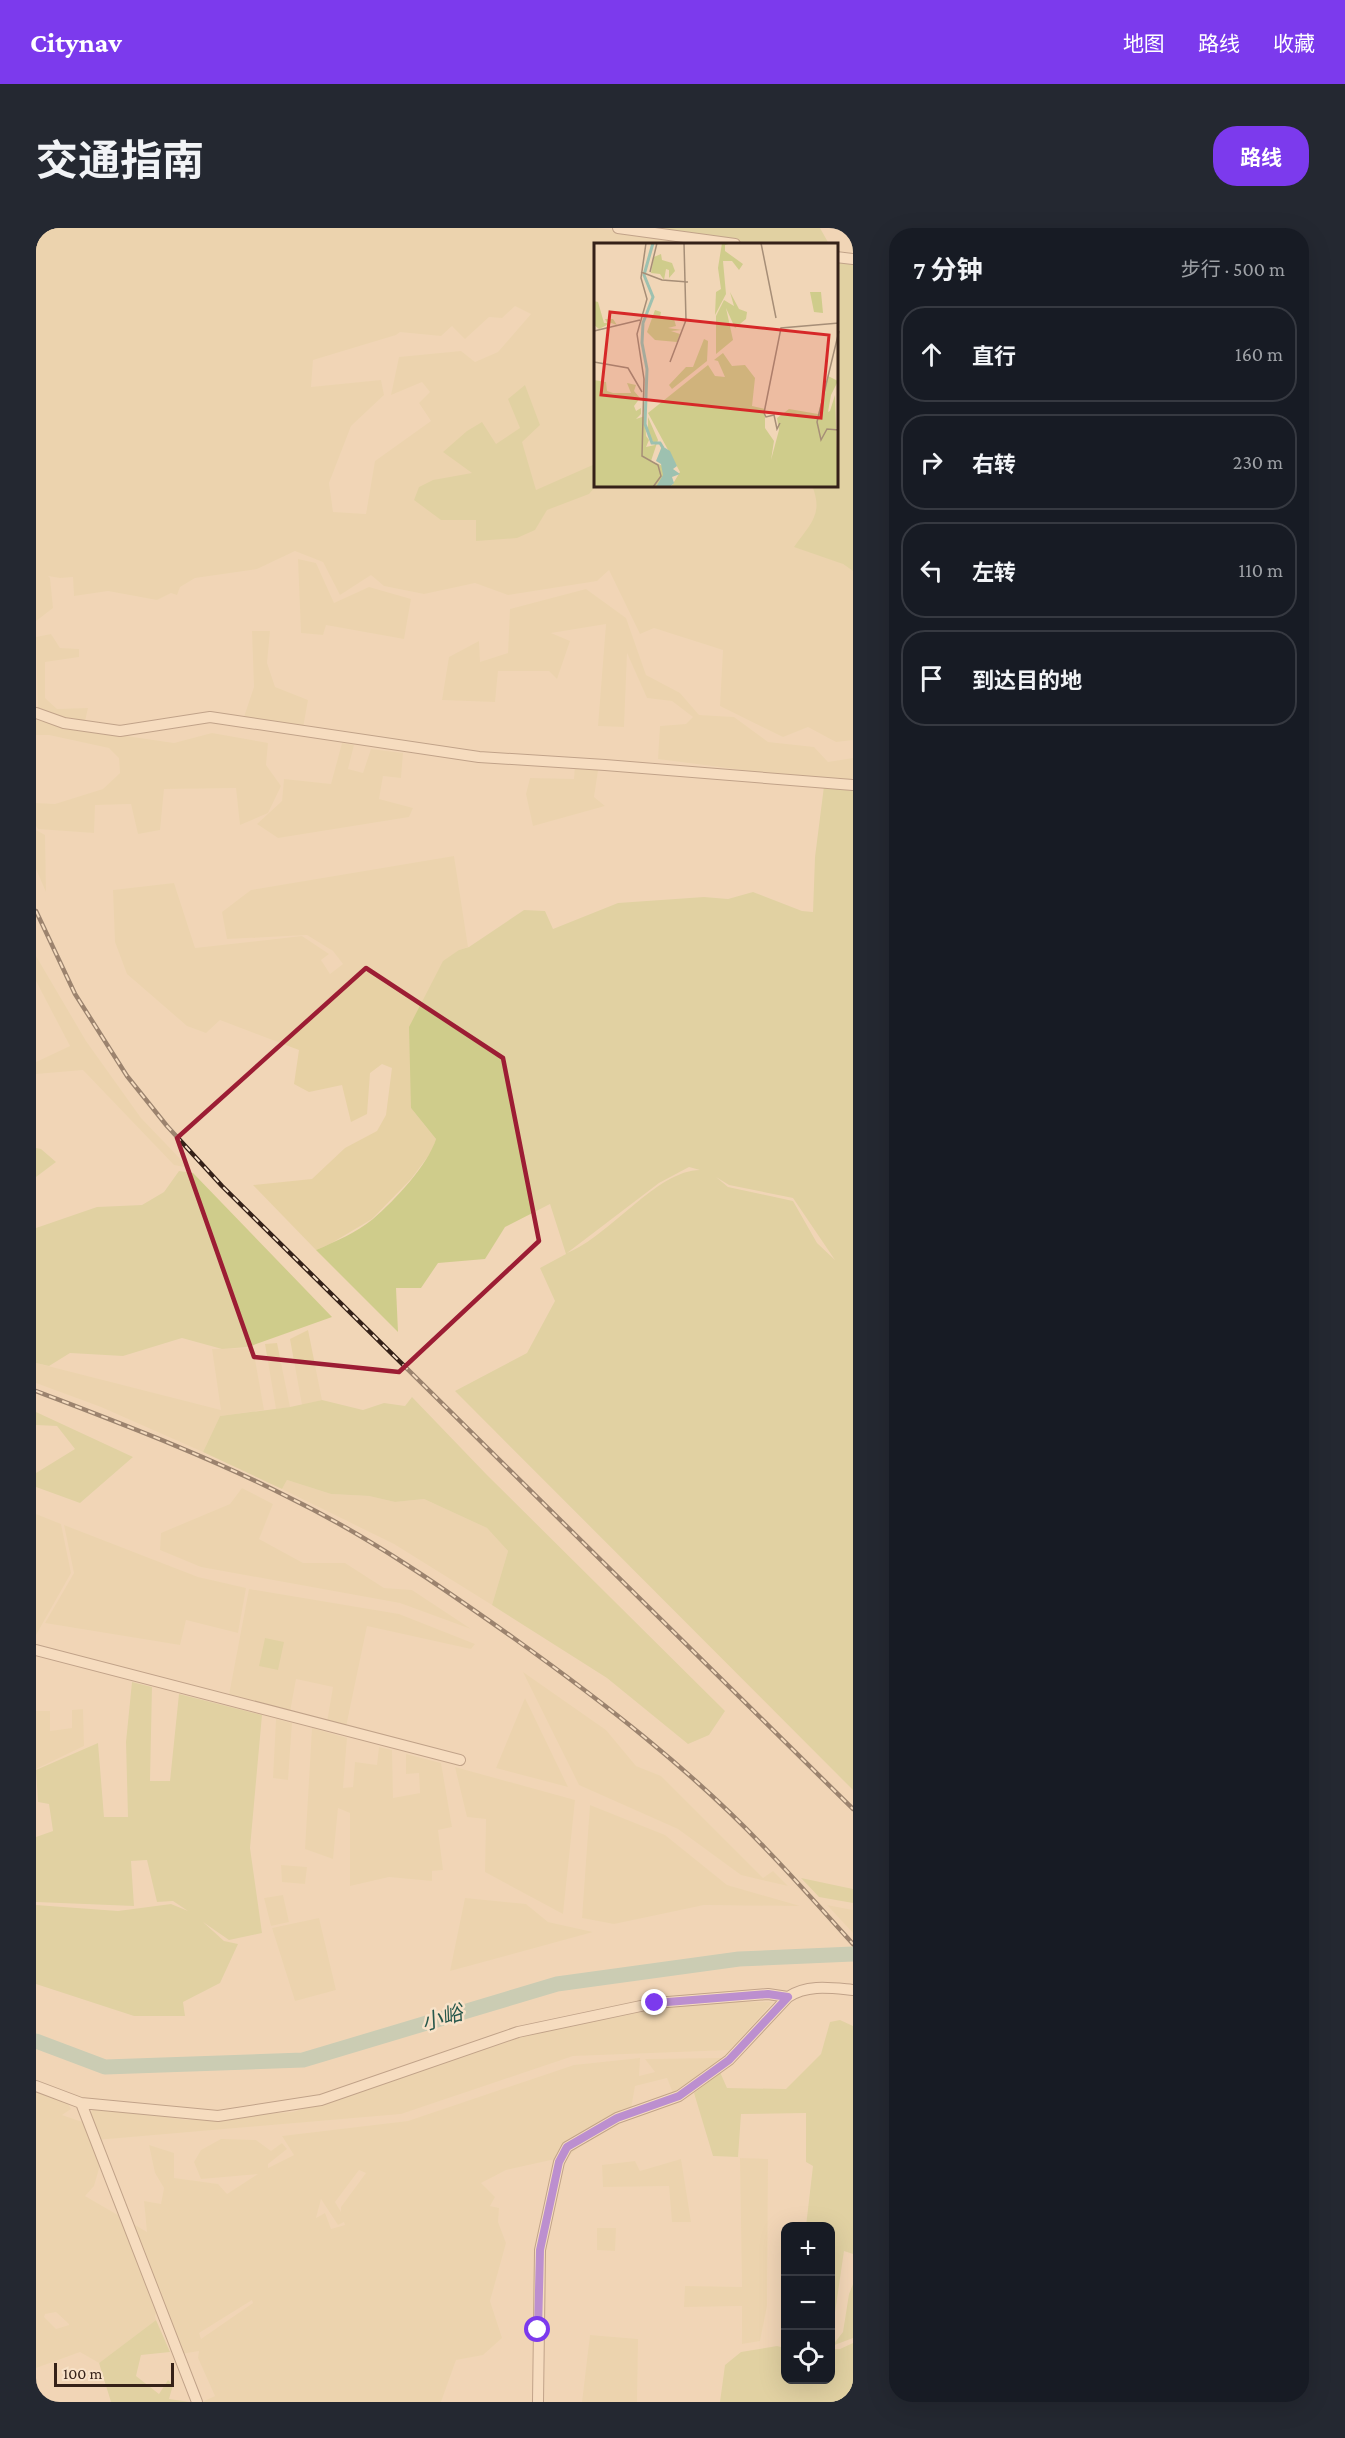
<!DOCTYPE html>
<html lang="zh">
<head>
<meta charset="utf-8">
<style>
  :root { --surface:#171b24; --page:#242831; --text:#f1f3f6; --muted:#9ea1a6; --line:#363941; --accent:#7c3aed }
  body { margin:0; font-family:"Crimson Pro","Noto Sans SC",serif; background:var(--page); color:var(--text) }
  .controls { position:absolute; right:18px; bottom:18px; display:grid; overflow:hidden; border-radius:12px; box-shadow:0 6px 24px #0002 }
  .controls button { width:54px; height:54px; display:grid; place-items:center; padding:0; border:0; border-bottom:2px solid var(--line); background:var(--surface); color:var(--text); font:30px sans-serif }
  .scale { position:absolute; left:18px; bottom:15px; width:120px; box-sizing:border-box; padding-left:6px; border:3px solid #352118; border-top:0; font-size:16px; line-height:21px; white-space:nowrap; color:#352118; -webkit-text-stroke:4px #f8e2c8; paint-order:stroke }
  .stop { position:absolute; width:18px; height:18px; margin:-14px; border:4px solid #7c3aed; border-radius:50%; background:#fff }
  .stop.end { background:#7c3aed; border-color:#fff; box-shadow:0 2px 6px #0008 }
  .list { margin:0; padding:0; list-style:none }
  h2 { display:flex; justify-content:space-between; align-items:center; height:78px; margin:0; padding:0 24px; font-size:26px }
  h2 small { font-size:20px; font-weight:400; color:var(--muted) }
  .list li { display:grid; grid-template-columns:39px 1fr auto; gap:18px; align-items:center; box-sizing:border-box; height:96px; margin:0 12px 12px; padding:0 12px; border:2px solid var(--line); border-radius:24px }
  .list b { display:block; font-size:22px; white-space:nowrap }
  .list em { font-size:20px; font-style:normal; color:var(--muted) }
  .icon { flex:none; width:33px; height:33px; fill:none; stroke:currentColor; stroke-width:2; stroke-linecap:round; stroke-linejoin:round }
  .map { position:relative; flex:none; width:817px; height:2174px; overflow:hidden; border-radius:24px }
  header { display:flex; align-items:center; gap:36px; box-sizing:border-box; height:84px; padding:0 30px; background:var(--accent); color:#fff }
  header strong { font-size:28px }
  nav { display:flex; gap:33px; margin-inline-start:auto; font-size:21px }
  .intro { display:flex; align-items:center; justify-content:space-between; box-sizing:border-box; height:144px; padding:0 36px }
  h1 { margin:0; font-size:42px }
  .button { padding:15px 27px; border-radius:24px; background:var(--accent); color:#fff; font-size:21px; font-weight:700 }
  main { display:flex; gap:36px; padding:0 36px }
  aside { flex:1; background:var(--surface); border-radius:24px; box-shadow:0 6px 24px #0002 }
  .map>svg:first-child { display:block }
  .farmland { fill:#e7d1a4; fill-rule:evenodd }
  .green { fill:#cfcc8b; fill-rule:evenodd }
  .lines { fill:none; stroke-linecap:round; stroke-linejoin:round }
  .river { stroke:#9dc1b0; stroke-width:15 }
  .minor-casing { stroke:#886552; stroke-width:12 }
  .minor { stroke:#fce5cb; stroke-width:10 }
  .rail-casing { stroke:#352118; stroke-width:4.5 }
  .rail { stroke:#f8e2c8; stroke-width:2; stroke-dasharray:7; stroke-linecap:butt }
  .route { stroke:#7c3aed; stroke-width:8 }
  .marked { fill:none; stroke:#9c1d34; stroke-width:4.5; stroke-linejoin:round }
  .labels { text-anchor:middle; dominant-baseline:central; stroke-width:5; stroke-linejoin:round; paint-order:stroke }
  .water-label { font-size:21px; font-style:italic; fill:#26574b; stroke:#f8e2c8 }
  .inset-river { fill:none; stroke:#9dc1b0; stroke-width:3 }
  .inset-road { fill:none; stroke:#a68e77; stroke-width:1.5 }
  .view { fill:#d62828; fill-opacity:0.15; stroke:#d62828; stroke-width:3 }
  .inset-edge { fill:none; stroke:#352118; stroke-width:3 }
</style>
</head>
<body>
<header>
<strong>Citynav</strong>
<nav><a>地图</a><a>路线</a><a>收藏</a></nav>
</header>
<div class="intro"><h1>交通指南</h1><a class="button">路线</a></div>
<main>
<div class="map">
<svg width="817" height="2174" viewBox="0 0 817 2174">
  <rect width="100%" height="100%" fill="#f1d6b7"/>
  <path class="farmland" d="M0,0H561L681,16H559V258H776L781,270V285L807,336L817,343V512L800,514L772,499L747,509L684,478L687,422L618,400L604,406L573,342L561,353L472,367L439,355L388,366L348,358L335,347L304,367L287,334L259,323L221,341L159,350L144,359L141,367L135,365L121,372L72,363L38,368L37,349L24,350L12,348L14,350L17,380L0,393ZM479,78L495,86L462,124L439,134L425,123L363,129L355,167L386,154L394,164L383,175L395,193L339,233L330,286L297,284L293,255L315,198L348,167L345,152L275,159L277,132L360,107L364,104L405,108L416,98L429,111L453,89L466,90Z
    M262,331L280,335L298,375L333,359L375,371L368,411L290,397L287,407L265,405Z
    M550,361L590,390L610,447L644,465L663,487L698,489L732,514L778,519L792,534L817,530V550L807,555L622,531L624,498L650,496L657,489L636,473L611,470L591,425L588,499L562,498L570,396L515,405L534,413L521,451L513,443H462L459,474L406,472L413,429L443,413L444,434L472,425L474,381Z
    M216,403H234L231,435L239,459L272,472L267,500L208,489L218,459Z
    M15,406L24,420L43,421V429L9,434V470L21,481L52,480L49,493L2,484L0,409Z
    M0,492L35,500L138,515L176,505L232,515L230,537L245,558L232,585L204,597L200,560L128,561L124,602L102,606L95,576L59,577L58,605L2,601L0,598V575L19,576L67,561L84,545L83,530L73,520L13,507H0Z
    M306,515L318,517L312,541L327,545L335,521L367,525L365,550L347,548L343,571L377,580L373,589L242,610L221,596L246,573L248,551L295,556Z
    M539,536H563L558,569L569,578L497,598L490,566L494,550L538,551Z
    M0,602L9,607L10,664L0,641Z
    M418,628L432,719L423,722L375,880L400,911L396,923L375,951L336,991L294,1016L280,1022L217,957L276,951L309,920L341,903L350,887L356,840L346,836L334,845L331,886L315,894L306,857L273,864L258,856L263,822L184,792L170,805L151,798L91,746L79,714L77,662L138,655L159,720L266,708L293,726L285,732L294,746L307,736L297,723L271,707L191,711L186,684L215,662Z
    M0,728L50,813L105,890L153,940L138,937L47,842L0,846V834L34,818L0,753Z
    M272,1102L286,1172L266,1177L254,1111Z
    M241,1115L254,1179L240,1181L229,1116Z
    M217,1120L228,1182L184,1188L167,1224L65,1179L0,1155V1135L185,1182L176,1121Z
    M251,1252L295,1266L333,1268L359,1274L388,1271L451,1300L472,1323L456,1377L358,1316L246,1261Z
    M206,1260L237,1276L223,1311L267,1335H309L348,1360L376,1362L435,1401L364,1375L165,1339L124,1322L125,1305L194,1276Z
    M0,1286L25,1296L35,1345L0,1407Z
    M28,1297L162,1349L210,1360L202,1405L150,1392L144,1417L9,1395L38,1345Z
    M213,1361L363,1386L439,1416L435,1421L331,1398L310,1499L291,1494L297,1459L260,1451L254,1484L193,1467Z
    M487,1444L570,1502L600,1538L625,1548L727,1650L737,1643L752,1658L705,1647L642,1601L543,1557Z
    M489,1470L532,1559L460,1540Z
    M47,1481L48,1518L0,1541V1483H14V1503L36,1500V1482Z
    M240,1491L256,1495L252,1552L237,1550Z
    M276,1500L311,1510L307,1560L317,1559L319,1534L341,1537L343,1519L356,1522L357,1570L384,1565L383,1545L370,1546V1526L405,1535L416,1599L402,1602L407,1642L396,1643V1653L353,1649L314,1658V1585L302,1580L297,1631L269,1621Z
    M419,1539L539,1572L527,1686L449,1644L450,1591L431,1589Z
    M554,1577L629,1607L691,1657L764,1678L668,1677L578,1696L546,1690Z
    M245,1637L271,1639L269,1656L246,1654Z
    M247,1667L253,1694L235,1698L228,1670Z
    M429,1670L490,1676L512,1694L557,1704L414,1743Z
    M791,1677L817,1682V1705Z
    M283,1690L300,1762L259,1773L236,1700Z
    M665,1773L737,1774L694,1822L537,1828L365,1886L60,1912L64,1937L58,1958L49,1968L111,2004L108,1973L125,1976L128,1960L119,1945L113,1917L138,1925V1950L182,1956L191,1966L222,1946L165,1951L158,1934L165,1922L185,1911L220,1912L235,1923L246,1915L251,1921L232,1936V1940L258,1927L246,1908L372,1893L538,1837L604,1830L603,1848L619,1844L609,1831L687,1830L637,1865L631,1850L599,1858L595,1881L567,1896L533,1928L470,1942L445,1955L459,1969L454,1978L463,1980L462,1994L470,2015L454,2073L466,2110L447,2127L420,2132L405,2174H166L179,2168L162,2130L163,2123L145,2126L123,2077L119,2088L120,2092L63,2135L44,2124L0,2140V1860L30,1872L35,1881L26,1887L52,1896L57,1878L151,1892L257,1884L525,1796ZM323,1942L330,1945L305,1979V1984L299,1974ZM285,1971L302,1997L308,1994L309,1997L295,2001L289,1985L280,1990ZM216,2072L217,2075L165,2111L163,2105ZM20,2084L33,2096V2097L20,2101L8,2089L9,2086Z
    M704,1930L732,1931L731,2078L724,2113L706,2116V2078L648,2079L649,2058L706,2059Z
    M645,1931L655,1994H636L633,1958L567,1959L566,1937L599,1933L604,1943Z
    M561,2000H580L579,2023L561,2022Z
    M554,2107L602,2111L601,2174H546Z"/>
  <path class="green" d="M593,0H784L793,16H717Z
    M801,30H817V343L807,336L758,319C774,296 788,286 776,258H800Z
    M489,157L504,197L486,214L500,262L559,236L560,258L553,266L511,282L499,302L481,310L440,313V292H405L378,272L383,259L397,252L436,245L407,224L431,203L446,194L460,216L484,200L472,171Z
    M788,558L817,559V1562L419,1163L491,1125L519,1073L504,1040L530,1026L514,976L469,999L449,1031L402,1035L385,1060H360L362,1104L280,1022C299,1014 321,1004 337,991C359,972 392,937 400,911L375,880L373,799L407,733L423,722L433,719L488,682L509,683L517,701L582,675L668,669L692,671L717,664L766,683L777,684L779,629ZM653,939L664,942C621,942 574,1008 531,1025L623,955ZM680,949L693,957L757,970L799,1032L781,1015L757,973L692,959Z
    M0,920L5,921L20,934L0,949Z
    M143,943L157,945L296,1089L212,1119L186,1121L146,1110L87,1128L34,1125L13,1138L0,1135V1000L61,979L106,977L128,964Z
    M376,1169L451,1247L689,1483L673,1507L652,1516L571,1450L456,1377L472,1323L451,1300L388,1271L359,1274L333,1268L295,1266L251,1252L246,1261L167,1224L184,1188L254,1179L286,1172L327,1182L348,1175L369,1178Z
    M0,1184L97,1229L44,1275L0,1259V1245L39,1221L21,1198L0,1197Z
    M229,1410L248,1414L242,1442L223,1438Z
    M96,1454L116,1459L114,1553H134L143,1466L226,1487L214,1620L226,1705L193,1712L167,1694L188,1713L202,1716L184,1755L147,1774L149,1788H98L0,1756V1677L82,1683L135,1676L152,1683L137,1673L121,1674L111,1632L95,1633L98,1678L0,1674V1609L17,1603L13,1576L2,1574L0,1542L62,1515L68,1589H92L90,1514Z
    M765,1650L817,1661V1675L783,1669Z
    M804,1792L817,1798V2026L808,2023L795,2112L794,1998H770L777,1938L770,1934V1885L705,1886L702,1929L677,1928L658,1865L684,1844L691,1860L750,1861L785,1826L794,1794Z
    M817,2056V2110L796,2118L807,2104L813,2066Z
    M120,2092L134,2124L105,2127L100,2148L123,2166L132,2152L137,2157L133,2171L154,2174H75L63,2135Z
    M817,2115V2174H684L689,2137L705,2124L741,2118L749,2120L750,2152H794L795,2121H804Z"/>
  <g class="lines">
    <path class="river" d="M0,1813L69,1839L267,1832L521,1756L703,1731L817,1726"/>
    <defs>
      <path id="minor" d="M582,0L699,16
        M800,29L817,31
        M0,485L28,495L84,503L174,489L443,529L569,537L817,557
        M0,1422L424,1532
        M0,1858L45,1875L182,1888L285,1872L482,1804L619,1775L732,1766L752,1769C772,1756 795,1760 817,1762
        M45,1875L161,2174
        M502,2174L504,2022L523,1934L531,1919L581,1890L643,1868L693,1832L752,1769"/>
    </defs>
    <use href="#minor" class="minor-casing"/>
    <use href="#minor" class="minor"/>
    <defs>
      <path id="rail" d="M0,683L39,766L91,848L131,898L186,958L817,1581
        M0,1163C86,1196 172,1228 254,1270C334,1309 407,1360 479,1411C567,1474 654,1541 729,1620C759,1651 788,1684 817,1716"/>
    </defs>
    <use href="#rail" class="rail-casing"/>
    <use href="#rail" class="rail"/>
  </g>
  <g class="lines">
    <path class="route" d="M502,2102L504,2022L523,1934L531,1919L581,1890L643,1868L693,1832L752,1769L732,1766L619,1775"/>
  </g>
  <path d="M0 0H817V2174H0ZM330,740L467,830L503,1013L363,1144L218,1129L141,910Z" fill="#f1d6b7" fill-opacity=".55" fill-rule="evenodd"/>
  <path class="marked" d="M330,740L467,830L503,1013L363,1144L218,1129L141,910Z"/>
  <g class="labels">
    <g class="water-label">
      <text transform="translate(406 1790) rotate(-17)">小峪</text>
    </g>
  </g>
  <g transform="translate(558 15)">
    <rect width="244" height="244" fill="#f1d6b7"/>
    <path d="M128,0H138L131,2V8L149,21L145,27L138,18H129L132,51L121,72L122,49L127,46L124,25ZM67,11L68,17L78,20L81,28L75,35V27L72,26L70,37L66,31L57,30L60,14ZM136,49L145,66L153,69L152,76L141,85L132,65L139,97L122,111V73L130,57L140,63ZM216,49H227L229,70L220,69ZM0,58L4,59L10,80H13L11,76H19L23,82L17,80L5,86L0,82ZM61,67L67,69L66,74L80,76L82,83L74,85L88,87L77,88L86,91L83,99L61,97L53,89ZM110,96L114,98L113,118L78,146L75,142L92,124H99ZM129,110L138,123L151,122L161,135L158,163L171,166V185L180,198L177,217L185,187L183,175L195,166L224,171L234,133L244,138L237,152L234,169L225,173L236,168L241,152L244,244H77L86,229L54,170L114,122L121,133L131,134L124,118L120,117ZM0,137L12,139L13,148L19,150H37L33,140L42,142L40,148L46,155L40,163L42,168L47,165V171L42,176L51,173L52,193L55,197L52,204L61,202L54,190V174L64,197L57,218L69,223L70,233L62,244H0Z" fill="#cfcc8b"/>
    <path d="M68,203L76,208L83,223L79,226L86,231L78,234L80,240L76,244H62L69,232L67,221L62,218Z" fill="#9dc1b0"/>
    <path class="inset-river" d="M59,0L50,32L59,54L49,80L48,100L53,126L51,181L58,200H66L69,205"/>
    <path class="inset-road" d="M52,0L47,35L53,56L43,91L50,136L48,213L64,222L67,233L59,244M167,0L182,75M47,29L68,37L94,39M56,29L63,0M0,88L46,77M245,88L223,179L227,197L233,186L245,187M0,119L34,125L48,149M76,119L92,77L90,0M186,180L183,186L180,172L172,174L170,170L187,85L245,80"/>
    <path class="view" d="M16,69L235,92L227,175L7,152Z"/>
    <rect width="244" height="244" class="inset-edge"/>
  </g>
</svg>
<div class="controls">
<button>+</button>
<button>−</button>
<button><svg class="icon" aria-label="locate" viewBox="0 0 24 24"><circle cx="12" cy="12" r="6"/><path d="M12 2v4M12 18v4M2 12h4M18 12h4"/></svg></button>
</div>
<div class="scale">100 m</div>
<div class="stop" style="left:502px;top:2102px"></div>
<div class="stop end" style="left:619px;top:1775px"></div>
</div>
<aside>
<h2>7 分钟<small>步行 · 500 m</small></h2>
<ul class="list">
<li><svg class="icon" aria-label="ahead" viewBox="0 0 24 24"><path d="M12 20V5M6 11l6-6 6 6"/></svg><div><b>直行</b></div><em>160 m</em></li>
<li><svg class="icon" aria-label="right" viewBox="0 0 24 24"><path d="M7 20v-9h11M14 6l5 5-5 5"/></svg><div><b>右转</b></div><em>230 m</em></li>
<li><svg class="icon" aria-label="left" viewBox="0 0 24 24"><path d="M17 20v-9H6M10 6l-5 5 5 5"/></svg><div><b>左转</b></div><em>110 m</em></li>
<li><svg class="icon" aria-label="arrive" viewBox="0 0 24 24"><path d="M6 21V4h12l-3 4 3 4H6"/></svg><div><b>到达目的地</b></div></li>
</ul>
</aside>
</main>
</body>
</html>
